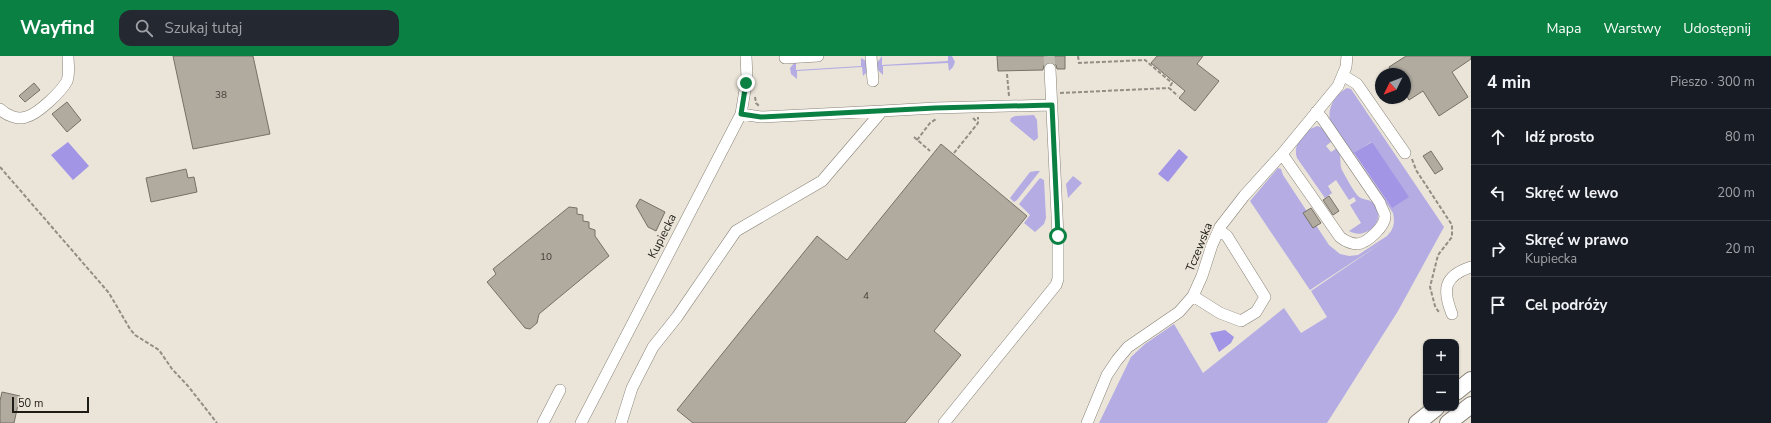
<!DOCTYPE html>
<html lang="pl">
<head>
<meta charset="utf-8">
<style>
  :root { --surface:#171b24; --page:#242831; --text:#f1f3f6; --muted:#9ea1a6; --line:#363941; --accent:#0b8043 }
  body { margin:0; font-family:"Nunito Sans",sans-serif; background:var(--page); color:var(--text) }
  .controls { position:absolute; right:12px; bottom:12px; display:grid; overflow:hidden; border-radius:8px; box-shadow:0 1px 3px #0004 }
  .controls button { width:36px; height:36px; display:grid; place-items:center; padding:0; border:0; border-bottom:1px solid var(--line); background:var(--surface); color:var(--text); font:20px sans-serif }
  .compass { position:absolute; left:1375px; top:12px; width:36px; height:36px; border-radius:50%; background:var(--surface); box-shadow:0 1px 3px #0004; rotate:227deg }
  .scale { position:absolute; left:12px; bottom:10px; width:77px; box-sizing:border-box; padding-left:4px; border:2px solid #1e1c17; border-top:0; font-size:11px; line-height:14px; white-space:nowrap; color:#1e1c17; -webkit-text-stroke:3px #ebe5d9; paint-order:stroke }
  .stop { position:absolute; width:12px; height:12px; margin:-9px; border:3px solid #0b8043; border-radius:50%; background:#fff }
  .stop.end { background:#0b8043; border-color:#fff; box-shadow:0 1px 4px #0008 }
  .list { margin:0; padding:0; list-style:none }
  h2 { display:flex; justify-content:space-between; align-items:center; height:52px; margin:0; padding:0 16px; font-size:17px }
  h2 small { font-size:13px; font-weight:400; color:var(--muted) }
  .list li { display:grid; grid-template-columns:26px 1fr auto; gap:12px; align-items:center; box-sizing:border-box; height:56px; padding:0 16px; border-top:1px solid var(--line) }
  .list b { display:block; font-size:15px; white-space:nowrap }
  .list p { margin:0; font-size:13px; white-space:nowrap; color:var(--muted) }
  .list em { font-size:13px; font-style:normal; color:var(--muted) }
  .icon { flex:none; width:22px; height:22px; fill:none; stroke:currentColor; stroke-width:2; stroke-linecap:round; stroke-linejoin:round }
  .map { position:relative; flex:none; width:1471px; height:367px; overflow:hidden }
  header { display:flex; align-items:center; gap:24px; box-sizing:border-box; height:56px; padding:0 20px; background:var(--accent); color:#fff }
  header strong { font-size:19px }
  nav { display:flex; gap:22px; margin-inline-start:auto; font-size:14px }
  .search { width:280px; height:36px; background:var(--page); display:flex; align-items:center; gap:10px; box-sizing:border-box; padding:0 14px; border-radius:12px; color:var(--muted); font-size:15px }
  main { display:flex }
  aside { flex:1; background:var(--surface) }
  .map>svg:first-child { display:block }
  .green { fill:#b4ace3; fill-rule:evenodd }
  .water { fill:#a295e6 }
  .building { fill:#b0aa9f; stroke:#767166 }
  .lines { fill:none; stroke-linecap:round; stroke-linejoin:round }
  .minor-tunnel { stroke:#c2bdb2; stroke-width:11; stroke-dasharray:11 5.5; stroke-linecap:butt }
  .minor-casing { stroke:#878277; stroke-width:12 }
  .highway-casing { stroke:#878277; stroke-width:18 }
  .path { stroke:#928e85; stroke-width:2; stroke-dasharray:4 2; stroke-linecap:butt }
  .minor { stroke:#fff; stroke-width:11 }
  .highway { stroke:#fff; stroke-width:16 }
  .route { stroke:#0b8043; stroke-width:5 }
  .labels { text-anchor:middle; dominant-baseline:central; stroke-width:3.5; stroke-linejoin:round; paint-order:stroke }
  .number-label { font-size:10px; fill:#424039 }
  .street-label { font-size:12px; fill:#1e1c17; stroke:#ebe5d9 }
</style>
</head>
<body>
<header>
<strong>Wayfind</strong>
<div class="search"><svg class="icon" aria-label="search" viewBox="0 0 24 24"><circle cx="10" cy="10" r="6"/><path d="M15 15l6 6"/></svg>Szukaj tutaj</div>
<nav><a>Mapa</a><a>Warstwy</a><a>Udostępnij</a></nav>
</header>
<main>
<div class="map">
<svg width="1471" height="367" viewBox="0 0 1471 367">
  <rect width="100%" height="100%" fill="#ebe5d9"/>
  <path class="green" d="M882,0V9L948,5V0H952L955,6L953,11L949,15L948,7L883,10V19L877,13V7Z
    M861,2L866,5L867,16L863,20L862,11L797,15V23L791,18L790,12L796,5V14L861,10Z
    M1347,32L1351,33L1444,171L1398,255L1327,367H1099L1131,301L1145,288L1174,268L1203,317L1284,252L1301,277L1327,261L1311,235L1383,186L1310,234L1250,145L1278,112L1281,113L1283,119L1329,189L1340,198L1349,200L1358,199L1387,180C1394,173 1395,167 1393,157L1330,64C1327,51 1336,38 1347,32ZM1371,86H1372L1392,152L1354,98Z
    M1034,59L1037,64L1038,82L1034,85L1010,65L1011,62L1015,60Z
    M1318,70L1325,74L1332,85L1326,90L1331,96L1337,92C1343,100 1338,108 1343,116C1347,123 1352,133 1358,140C1362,144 1368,143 1372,146C1384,154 1378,172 1366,176C1360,179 1355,178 1349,175L1361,167L1350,149L1356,145L1354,141L1349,144L1336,124L1328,130L1332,137L1325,142L1297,102C1292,89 1305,73 1318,70Z
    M1036,115H1040L1017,144L1014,146L1010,142L1030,116Z
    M1073,120L1082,127L1068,142L1066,128Z
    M1040,122L1044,124L1046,162L1044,168L1035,176L1024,167L1030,159L1019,148Z"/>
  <path class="water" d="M68,86L89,110L73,124L51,99Z
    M1372,86L1409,141L1392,152L1354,97Z
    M1179,93L1188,101L1168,126L1158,118Z
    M1225,274L1234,281L1231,287L1219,296L1210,277Z"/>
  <path class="building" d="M173,0H253L270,78L193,93Z
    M997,0H1065V13H1057L1056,9L1050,6L1044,9L1043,14L998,15Z
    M1157,0H1203L1197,8L1219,25L1195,55L1179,42L1185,35L1151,7Z
    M1406,0H1471V3L1452,16L1468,41L1439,60L1423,35L1409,44L1405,37V18H1393L1389,11Z
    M34,27L40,34L25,46L19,40Z
    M67,46L81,64L67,76L52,58Z
    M941,88L1027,160L934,275L961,299L905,367H693L677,354L817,180L847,204Z
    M1431,95L1443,113L1435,118L1423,100Z
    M186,113L188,122L194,121L197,136L151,146L146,122Z
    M1329,140L1339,155L1333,159L1323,144Z
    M640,143L665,156L656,175L648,171L636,150Z
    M569,151L577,152V158L583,159V165L589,166V172L595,174V180L609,200L539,258L537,267L530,273L525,272L487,226L496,218L493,213Z
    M1311,152L1321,167L1313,172L1303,157Z
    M2,336L20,340L14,367H0V345Z"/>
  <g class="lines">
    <path class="minor-tunnel" d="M1049,0L1050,13"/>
    <defs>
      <path id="minor" d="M871,0L873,25
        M785,2L818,0
        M1344,20L1357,28L1405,97
        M0,53C6,59 17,64 26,61C38,58 61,36 67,25C70,17 68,8 68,0
        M741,58L761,61L882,55
        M1282,98L1340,181C1345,185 1351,188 1358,188C1368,186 1386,170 1385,159C1384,156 1381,151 1380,147L1322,62L1316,56
        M1193,240L1220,257L1241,265L1256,256L1265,241L1227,180L1219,174
        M1452,258C1442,233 1444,220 1471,211
        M543,367L560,334
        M581,367L741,58L747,22L746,0
        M621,367L632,332L653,291L677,261L736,175L822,125L882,55L935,52L1052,49
        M944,367L1056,229L1058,223V180L1050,13
        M1087,367L1107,319L1117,304L1128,291L1179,256L1193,240L1202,220L1212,189L1220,171L1244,140L1282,98L1338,30L1346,11L1347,0"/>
      <path id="highway" d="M1456,336L1471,324
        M1417,367L1436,352
        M1448,367L1471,349"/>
    </defs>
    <use href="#minor" class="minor-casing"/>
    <use href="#highway" class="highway-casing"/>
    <path class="path" d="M1078,0L1079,7L1145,4L1172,27L1169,32L1178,40
      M1007,18L1009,40
      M1060,37L1169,32
      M755,41L756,47L759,50
      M973,62L978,67
      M914,81L930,95
      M917,84L930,67L936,63
      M954,97L978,67V61
      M1412,103L1416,114L1452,169V181L1438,199L1430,231L1435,250L1438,255L1441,256
      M0,111L109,237L130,273L135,279L159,294L172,313L188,330L217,367"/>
    <use href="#minor" class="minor"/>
    <use href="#highway" class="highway"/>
  </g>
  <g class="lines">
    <path class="route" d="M746,27L741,58L761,61L935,52L1052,49L1058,180"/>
  </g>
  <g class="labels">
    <g class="number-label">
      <text x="221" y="39">38</text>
      <text x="546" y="201">10</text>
      <text x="866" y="240">4</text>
    </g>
    <g class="street-label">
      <text transform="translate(662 180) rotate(-63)">Kupiecka</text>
      <text transform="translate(1199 191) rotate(-68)">Tczewska</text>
    </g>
  </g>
</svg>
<div class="controls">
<button>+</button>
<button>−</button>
</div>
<svg class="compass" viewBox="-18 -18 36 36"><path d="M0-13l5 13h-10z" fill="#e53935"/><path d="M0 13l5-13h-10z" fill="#9ea1a6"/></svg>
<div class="scale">50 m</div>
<div class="stop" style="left:1058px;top:180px"></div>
<div class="stop end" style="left:746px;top:27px"></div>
</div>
<aside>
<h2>4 min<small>Pieszo · 300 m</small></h2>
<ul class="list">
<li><svg class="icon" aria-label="ahead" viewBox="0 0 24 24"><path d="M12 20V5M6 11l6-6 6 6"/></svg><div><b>Idź prosto</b></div><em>80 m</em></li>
<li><svg class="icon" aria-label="left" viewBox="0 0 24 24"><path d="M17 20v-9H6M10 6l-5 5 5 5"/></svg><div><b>Skręć w lewo</b></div><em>200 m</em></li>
<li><svg class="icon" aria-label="right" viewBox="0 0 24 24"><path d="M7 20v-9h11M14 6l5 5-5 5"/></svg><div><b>Skręć w prawo</b><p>Kupiecka</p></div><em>20 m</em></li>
<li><svg class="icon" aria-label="arrive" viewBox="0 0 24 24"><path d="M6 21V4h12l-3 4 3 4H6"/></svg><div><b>Cel podróży</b></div></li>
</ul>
</aside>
</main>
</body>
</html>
